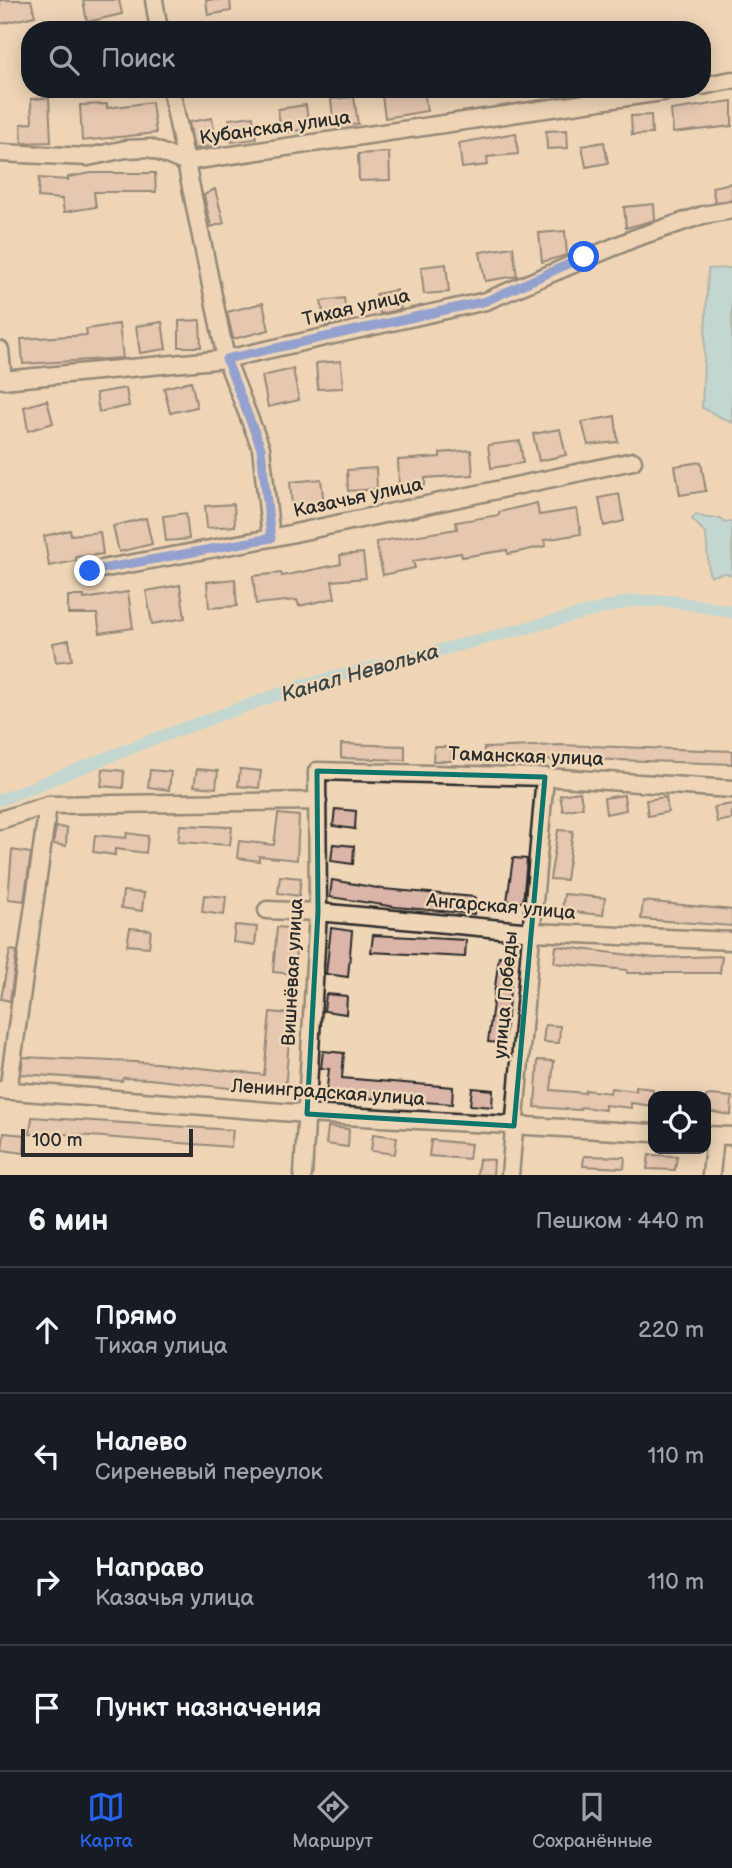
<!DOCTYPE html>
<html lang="ru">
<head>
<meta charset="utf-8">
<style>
  :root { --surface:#171b24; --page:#20242c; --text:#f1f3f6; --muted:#9ea1a6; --line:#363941; --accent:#2563eb }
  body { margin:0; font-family:"Balsamiq Sans",sans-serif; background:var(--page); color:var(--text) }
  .controls { position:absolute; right:21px; bottom:21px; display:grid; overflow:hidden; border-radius:14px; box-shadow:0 4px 18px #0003 }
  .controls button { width:63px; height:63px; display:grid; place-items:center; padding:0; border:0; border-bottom:2px solid var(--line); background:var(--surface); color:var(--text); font:35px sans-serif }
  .scale { position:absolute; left:21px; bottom:18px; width:172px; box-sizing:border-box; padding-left:7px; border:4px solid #2b2b2b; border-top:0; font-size:19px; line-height:24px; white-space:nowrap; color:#2b2b2b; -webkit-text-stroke:5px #efd6b7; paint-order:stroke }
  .stop { position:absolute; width:21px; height:21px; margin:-16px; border:5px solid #2563eb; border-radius:50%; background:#fff }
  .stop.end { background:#2563eb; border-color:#fff; box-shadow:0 2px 7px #0008 }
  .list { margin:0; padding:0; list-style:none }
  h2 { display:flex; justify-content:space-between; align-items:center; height:91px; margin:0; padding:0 28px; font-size:30px }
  h2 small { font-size:23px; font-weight:400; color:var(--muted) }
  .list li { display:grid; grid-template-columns:46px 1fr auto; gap:21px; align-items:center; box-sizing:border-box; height:126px; padding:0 28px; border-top:2px solid var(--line) }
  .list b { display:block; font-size:26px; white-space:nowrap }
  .list p { margin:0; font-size:23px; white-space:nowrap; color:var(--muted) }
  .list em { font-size:23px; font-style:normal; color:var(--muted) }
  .icon { flex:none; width:38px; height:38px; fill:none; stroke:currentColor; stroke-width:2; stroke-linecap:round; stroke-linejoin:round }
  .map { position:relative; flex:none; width:732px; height:1175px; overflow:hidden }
  .search { position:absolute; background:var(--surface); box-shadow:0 4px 18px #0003; left:21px; right:21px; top:21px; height:77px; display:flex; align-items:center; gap:18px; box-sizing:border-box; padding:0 24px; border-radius:28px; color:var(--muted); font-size:26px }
  .sheet { height:595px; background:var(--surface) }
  nav { display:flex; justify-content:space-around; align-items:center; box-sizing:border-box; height:98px; border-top:2px solid var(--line); background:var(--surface); font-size:19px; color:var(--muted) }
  nav a { display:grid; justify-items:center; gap:4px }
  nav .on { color:var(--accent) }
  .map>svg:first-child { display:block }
  .water { fill:#8ed9ef; stroke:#6693a1; stroke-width:2 }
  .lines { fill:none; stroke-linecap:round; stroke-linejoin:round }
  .canal { stroke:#8ed9ef; stroke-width:12 }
  .building { fill:#dcb5a9; stroke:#2b2b2b; stroke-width:2 }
  .minor-casing { stroke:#2b2b2b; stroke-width:21 }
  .minor { stroke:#efd6b7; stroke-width:16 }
  .route { stroke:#2563eb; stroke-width:9 }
  .marked { fill:none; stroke:#0f766e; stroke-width:5; stroke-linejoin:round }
  .labels { text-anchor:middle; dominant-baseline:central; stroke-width:5; stroke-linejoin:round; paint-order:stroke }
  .street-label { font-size:19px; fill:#2b2b2b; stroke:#efd6b7 }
  .water-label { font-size:21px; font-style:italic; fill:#3a4548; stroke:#efd6b7 }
</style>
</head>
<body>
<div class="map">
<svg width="732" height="1175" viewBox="0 0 732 1175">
  <rect width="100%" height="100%" fill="#efd6b7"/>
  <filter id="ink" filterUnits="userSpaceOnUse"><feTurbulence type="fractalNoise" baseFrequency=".0143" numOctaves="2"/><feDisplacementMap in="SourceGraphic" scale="14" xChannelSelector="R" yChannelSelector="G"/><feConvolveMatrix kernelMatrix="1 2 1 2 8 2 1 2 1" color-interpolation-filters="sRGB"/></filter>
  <g filter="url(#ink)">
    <path class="water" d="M732,268V423L702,408L708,269Z
      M696,514L706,518H720L725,523L732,521V575L725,573L711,576L709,573L706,534L692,519Z"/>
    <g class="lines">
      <path class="canal" d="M0,800L154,739L304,685L631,601H673L732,612"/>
    </g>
    <path class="building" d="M0,0H31L35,16L0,24Z
      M83,0H119L122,14L87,22Z
      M206,0H230L231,11L208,15Z
      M424,89L427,111L385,118L382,96Z
      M508,89H536V95L509,98Z
      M354,97L358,124L334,127L331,99Z
      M49,98L51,142L22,143L21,124L32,123L31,99Z
      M732,101V126L673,133L671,110Z
      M152,102L156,133L82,141L80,105L107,104V108Z
      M306,105L309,129L281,133L278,109Z
      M651,115L652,134L632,135L631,116Z
      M253,116L256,139L232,142L229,119Z
      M212,118L217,145L194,149L189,122Z
      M567,130L568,148L547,149L546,131Z
      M516,133L518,154L487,157L488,165L462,168L459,143Z
      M604,142L608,163L586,167L582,146Z
      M389,152L390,180L359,181L358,154Z
      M91,173H155L156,192H94L96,207L64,212L62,199L38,197L39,178L68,180V177Z
      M732,183V200L715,202L712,187Z
      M215,189L224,223L211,227L204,195Z
      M654,204L655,220L626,228L624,207Z
      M565,231L567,255L542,262L539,233Z
      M513,247L517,276L485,281L480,252Z
      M446,264L449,292L424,294L421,267Z
      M397,290L401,309L380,314L376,294Z
      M344,298L347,321L325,326L321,301Z
      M263,303L269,330L233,339L227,312Z
      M200,320L201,347H179V321Z
      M162,322L166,349L140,353L136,326Z
      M119,324L123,358L23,364L21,339L87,335L86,329Z
      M341,361L343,388L318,389L316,363Z
      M293,369L299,400L268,407L262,376Z
      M191,381L197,407L170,413L164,388Z
      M126,388L129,406L99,412L96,393Z
      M47,400L53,423L28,431L24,407Z
      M615,416L618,442L588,445L582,422Z
      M560,429L566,455L539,461L533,434Z
      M520,441L523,463L491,468L488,445Z
      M471,450L473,475L425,478V485L399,486L398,460L440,457V453Z
      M701,462L706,491L680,495L675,466Z
      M376,468L377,489L348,491L347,470Z
      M321,479L324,505L292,507L290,482Z
      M619,494L624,521L604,526L599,498Z
      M537,503L539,515L577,509L581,534L544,540L546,546L508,554L507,550L462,557L461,553L413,561L415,568L383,575L376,542L457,529L456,522L499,515V512Z
      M234,504L235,526L207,528L205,506Z
      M186,513L189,539L166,541L163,516Z
      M146,518L152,544L119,552L113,526Z
      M70,530L71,535L100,532L103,554L76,557V561L49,566L44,536Z
      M363,553L366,578L332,581L335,598L299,606L297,600L256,604L253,576L281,573L282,576L341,564L340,555Z
      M235,579L237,606L209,608L207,582Z
      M180,585L185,618L152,624L146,591Z
      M128,592L133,628L100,633L97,614H68V596H84V599Z
      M69,640L72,660L56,662L53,643Z
      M341,744L405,746V760L341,758Z
      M560,745L732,751V764L587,759L483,762L484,748Z
      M434,747H452L451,761H433Z
      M103,769L124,771L123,788L101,786Z
      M197,769L218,771L216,788L194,786Z
      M240,769L261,771L259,788L238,786Z
      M150,770L171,772L169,790L148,787Z
      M580,792L583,807L563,811L560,795Z
      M624,795L626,810L606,814L604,798Z
      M666,797L668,812L648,816L646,800Z
      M732,804V819L717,822L714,807Z
      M335,809L356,811L355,829L333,826Z
      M278,814L299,816L297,860L259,856V861L237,858L239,841L274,845Z
      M180,825L232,827L230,845L178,842Z
      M56,827L67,828L66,846L53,844Z
      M558,830L573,831L566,880L550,879Z
      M127,833L148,836L146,853L115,849V855L93,852L95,835L126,838Z
      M333,844L354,846L353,864L331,861Z
      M12,850L31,853L24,901L8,899Z
      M513,858L527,859L523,902L507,901Z
      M280,876L301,878L299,896L278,893Z
      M332,880L383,889L475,897L474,914L396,907L330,897Z
      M123,891L144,893L142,911L121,908Z
      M564,894L605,898L603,915L562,911Z
      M204,895L226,897L224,915L202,912Z
      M643,901L732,910V926L641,919Z
      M235,925L257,927L255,945L233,942Z
      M277,927L298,929L294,974L273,972Z
      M130,928L151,930L149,947L127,945Z
      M331,928L352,931L348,977L326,974Z
      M373,935L466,940L465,957L371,952Z
      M556,946L655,958L722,956L720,973H627V970L554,963Z
      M10,950L17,951L10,1001L1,999Z
      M499,956L514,957L504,1043L488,1042Z
      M326,994L347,996L346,1014L324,1011Z
      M270,1012L291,1014L285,1091L256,1088L255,1091L149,1079L123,1078L122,1081L21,1074L23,1057L156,1063L264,1075Z
      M545,1025L560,1026L559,1043L543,1042Z
      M323,1051L344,1053L342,1078L453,1087L452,1104L326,1095L329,1069L321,1068Z
      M538,1060L554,1061L551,1090L585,1093V1090L610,1093L611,1088L636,1091V1087L653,1089V1106L631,1103V1108L605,1105V1110L581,1107L580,1110L535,1107Z
      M472,1088L493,1090L492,1107L470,1105Z
      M711,1095L732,1097L731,1115L706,1111V1096Z
      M32,1117L233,1130L231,1147L52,1133V1137L30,1134Z
      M328,1127L349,1129L348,1147L326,1144Z
      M4,1133L25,1135L24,1153L2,1150Z
      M373,1134L397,1137L395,1154L371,1151Z
      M431,1140L471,1144L469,1159L429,1156Z
      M649,1155L677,1156L675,1170L647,1169Z
      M584,1156L625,1157L624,1168L583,1166Z
      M479,1159L494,1160L493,1175H477Z"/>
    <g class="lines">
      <defs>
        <path id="minor" d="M154,0L159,30
          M702,86L732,80
          M171,89L226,359L261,448L271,538
          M0,153L88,157L126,149L150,148L184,162L682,89
          M0,350L3,380L226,359L486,301L635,238L703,215L732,210
          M90,571L271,538L633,461
          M0,820L48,805L318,801
          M267,910L318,912L533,932L732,941
          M0,1090L307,1114L653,1133
          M8,1091L48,805
          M706,1135L732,1136
          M303,1175L318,912L317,771L545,777L732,789
          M510,1175L545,777
          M711,1175L715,1136"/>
      </defs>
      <use href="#minor" class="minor-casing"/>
      <use href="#minor" class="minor"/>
    </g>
  </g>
  <g class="lines" filter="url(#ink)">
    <path class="route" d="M90,571L271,538L261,448L226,359L486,301L584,257"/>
  </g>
  <path d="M0 0H732V1175H0ZM317,771L545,777L514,1126L307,1114L318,912Z" fill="#efd6b7" fill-opacity=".55" fill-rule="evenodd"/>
  <path class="marked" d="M317,771L545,777L514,1126L307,1114L318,912Z"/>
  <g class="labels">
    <g class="street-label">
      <text transform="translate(275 128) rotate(-8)">Кубанская улица</text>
      <text transform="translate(356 308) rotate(-13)">Тихая улица</text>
      <text transform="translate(358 498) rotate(-12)">Казачья улица</text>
      <text transform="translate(526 757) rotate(2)">Таманская улица</text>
      <text transform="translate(501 907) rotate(5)">Ангарская улица</text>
      <text transform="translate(293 972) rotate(-87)">Вишнёвая улица</text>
      <text transform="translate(506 995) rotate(-85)">улица Победы</text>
      <text transform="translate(328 1093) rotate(4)">Ленинградская улица</text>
    </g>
    <g class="water-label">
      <text transform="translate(360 673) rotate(-16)">Канал Неволька</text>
    </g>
  </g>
</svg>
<div class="controls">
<button><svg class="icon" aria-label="locate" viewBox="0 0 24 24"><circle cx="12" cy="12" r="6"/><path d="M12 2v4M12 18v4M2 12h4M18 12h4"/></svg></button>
</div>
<div class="scale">100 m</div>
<div class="stop" style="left:584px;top:257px"></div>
<div class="stop end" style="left:90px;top:571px"></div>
<div class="search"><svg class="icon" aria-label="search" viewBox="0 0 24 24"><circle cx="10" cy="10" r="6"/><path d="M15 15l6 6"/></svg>Поиск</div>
</div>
<section class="sheet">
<h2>6 мин<small>Пешком · 440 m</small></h2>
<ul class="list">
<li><svg class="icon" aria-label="ahead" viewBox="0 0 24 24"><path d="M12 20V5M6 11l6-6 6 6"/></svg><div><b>Прямо</b><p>Тихая улица</p></div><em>220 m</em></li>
<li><svg class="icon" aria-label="left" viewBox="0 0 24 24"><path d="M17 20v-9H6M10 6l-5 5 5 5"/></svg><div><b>Налево</b><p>Сиреневый переулок</p></div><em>110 m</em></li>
<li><svg class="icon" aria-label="right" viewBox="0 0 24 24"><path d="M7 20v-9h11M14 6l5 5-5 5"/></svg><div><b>Направо</b><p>Казачья улица</p></div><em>110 m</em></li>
<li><svg class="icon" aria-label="arrive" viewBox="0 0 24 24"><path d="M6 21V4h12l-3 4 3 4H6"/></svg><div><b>Пункт назначения</b></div></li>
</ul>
</section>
<nav>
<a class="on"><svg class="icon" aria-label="map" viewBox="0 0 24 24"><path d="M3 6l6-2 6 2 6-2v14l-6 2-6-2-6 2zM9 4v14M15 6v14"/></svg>Карта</a>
<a><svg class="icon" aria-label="directions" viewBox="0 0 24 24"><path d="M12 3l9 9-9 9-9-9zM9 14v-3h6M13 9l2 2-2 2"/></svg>Маршрут</a>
<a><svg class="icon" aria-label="saved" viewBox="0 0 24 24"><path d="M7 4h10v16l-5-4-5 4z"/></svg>Сохранённые</a>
</nav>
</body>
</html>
